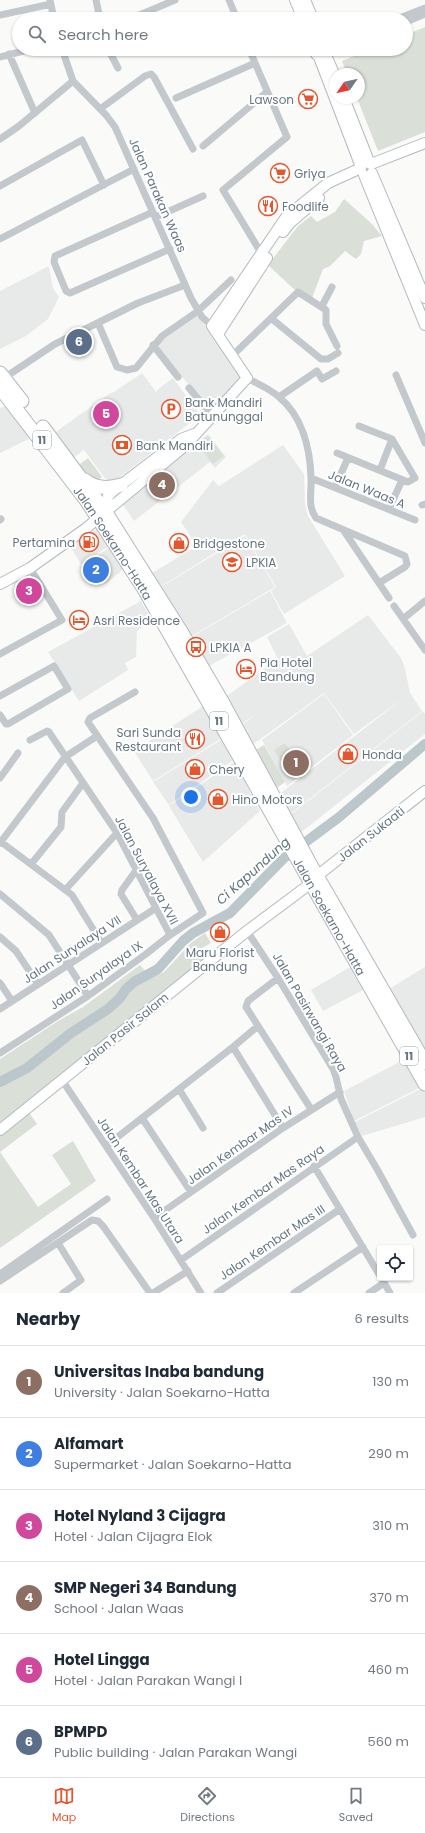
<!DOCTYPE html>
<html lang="en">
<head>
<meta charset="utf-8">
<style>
  :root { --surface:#fff; --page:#f2f2f3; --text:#1f2937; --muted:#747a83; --line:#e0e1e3; --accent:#e4572e }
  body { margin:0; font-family:Poppins,sans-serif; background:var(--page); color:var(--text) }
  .controls { position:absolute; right:12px; bottom:12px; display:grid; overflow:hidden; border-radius:4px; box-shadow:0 1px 3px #0004 }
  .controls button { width:36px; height:36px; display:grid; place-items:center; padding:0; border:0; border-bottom:1px solid var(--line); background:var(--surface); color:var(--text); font:20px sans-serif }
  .compass { position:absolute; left:329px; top:68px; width:36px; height:36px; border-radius:50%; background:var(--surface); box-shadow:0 1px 3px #0004; rotate:236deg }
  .you { position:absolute; left:191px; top:797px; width:14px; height:14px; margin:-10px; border:3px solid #fff; border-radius:50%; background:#1a73e8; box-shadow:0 0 0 6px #1a73e833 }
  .badge { display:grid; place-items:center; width:26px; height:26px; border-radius:50%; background:var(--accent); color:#fff; font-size:13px; font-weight:700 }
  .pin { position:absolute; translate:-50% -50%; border:2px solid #fff; box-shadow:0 1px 4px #0006 }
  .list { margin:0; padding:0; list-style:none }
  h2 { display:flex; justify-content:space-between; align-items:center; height:52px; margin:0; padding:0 16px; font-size:17px }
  h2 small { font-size:13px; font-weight:400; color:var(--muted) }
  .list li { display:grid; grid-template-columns:26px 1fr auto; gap:12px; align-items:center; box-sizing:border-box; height:72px; padding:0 16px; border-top:1px solid var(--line) }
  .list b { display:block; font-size:15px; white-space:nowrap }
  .list p { margin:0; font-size:13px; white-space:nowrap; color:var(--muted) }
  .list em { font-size:13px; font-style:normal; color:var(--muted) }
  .icon { flex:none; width:22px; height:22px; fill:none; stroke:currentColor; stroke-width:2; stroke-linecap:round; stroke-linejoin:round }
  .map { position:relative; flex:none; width:425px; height:1293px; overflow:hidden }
  .search { position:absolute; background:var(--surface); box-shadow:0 1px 3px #0004; left:12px; right:12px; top:12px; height:44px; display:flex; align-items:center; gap:10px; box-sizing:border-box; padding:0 14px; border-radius:22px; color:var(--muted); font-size:15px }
  .sheet { height:484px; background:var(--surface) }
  nav { display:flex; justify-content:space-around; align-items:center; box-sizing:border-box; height:56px; border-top:1px solid var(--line); background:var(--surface); font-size:11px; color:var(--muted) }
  nav a { display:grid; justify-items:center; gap:2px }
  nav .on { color:var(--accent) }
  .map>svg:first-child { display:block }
  .built { fill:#e8e9e9 }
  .green { fill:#dadfd7 }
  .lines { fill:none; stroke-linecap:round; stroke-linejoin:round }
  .river { stroke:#bbc7cb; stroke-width:10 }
  .secondary-casing { stroke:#b3babf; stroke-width:12 }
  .highway-casing { stroke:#b4b9bd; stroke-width:15 }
  .street { stroke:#c3c8cc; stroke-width:7 }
  .secondary { stroke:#fff; stroke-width:10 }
  .highway { stroke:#fff; stroke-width:13 }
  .labels { text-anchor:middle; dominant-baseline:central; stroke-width:4; stroke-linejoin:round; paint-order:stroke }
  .shield { fill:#fff; stroke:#939fa8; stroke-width:1 }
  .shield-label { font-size:11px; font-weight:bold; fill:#657683 }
  .poi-label { font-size:12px; fill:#657683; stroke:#fff; text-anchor:start }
  .street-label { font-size:12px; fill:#657683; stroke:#fff }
  .water-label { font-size:13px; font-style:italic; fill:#60757c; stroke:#fff }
</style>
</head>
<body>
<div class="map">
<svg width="425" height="1293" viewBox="0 0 425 1293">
  <rect width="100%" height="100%" fill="#fafaf8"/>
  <path class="built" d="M49,266L53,288L59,297L48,319L26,336L0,349V291Z
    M195,313L245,375L211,411L155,345Z
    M142,373L157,393V390L173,378L200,415L110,485L84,450L89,446L72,459L53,434L109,394L114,392Z
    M7,405L31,438L0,453V408Z
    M208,434L226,457L215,468L210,462L134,521L122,503Z
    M283,445L304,474L305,505L308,516L345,576L284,614L271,591L276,587L245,534L160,587L152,573L197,546L181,522L213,480L219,486Z
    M96,529L109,546L81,564L70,546Z
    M245,536L275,587L190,637L161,587Z
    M109,548L125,568L105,584L100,577L96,579L85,563Z
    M270,591L287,623L207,667L190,638Z
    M141,601L152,621L137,631L136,657L125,663L128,670L79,701L48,652Z
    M368,615L401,658L405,669L410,693L422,711L289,815L277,796L405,697L354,734L324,693L251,746L240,727L257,713L239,726L224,698L278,659L267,637L289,624L307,656Z
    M324,694L353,735L287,786L262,740Z
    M203,706L222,738L153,781L134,751Z
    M423,711L425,714V734L299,834L289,816Z
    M221,740L233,760L169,805L153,782Z
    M234,762L260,811L203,862L169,806Z
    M350,967L363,990L323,1011L311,990Z
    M425,967V1057L387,990Z
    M405,1059L421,1087L354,1121L344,1091Z
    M422,1088L425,1093V1117L362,1136L355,1122Z"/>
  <path class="green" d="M425,27V132L378,151L357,98H359V74H347L342,61L371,49H406V35Z
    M344,199L371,223L382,236L364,241L361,254L356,259L345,251L330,266L323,269L312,298L297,292L268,265L298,226L311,216L317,222L335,212Z
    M208,436L224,456L213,464L197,444Z
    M88,458L102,477L93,484L79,465Z
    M285,743L300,766L289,773L274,750Z
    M264,745L285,782L274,790L254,751Z
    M205,933L211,943L197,951L202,960L0,1125V1059L58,1021L83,1007L140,965L151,978L164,972L192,942Z
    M28,1111L37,1124L0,1152L38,1207L71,1184L52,1155L73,1141L96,1181L0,1248V1134Z"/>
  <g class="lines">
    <path class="river" d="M0,1082L27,1068L71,1033L108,1009L120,998L126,989L134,982L158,969L183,941L193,933L230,913L284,858L338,818L425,744"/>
    <defs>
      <path id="secondary" d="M295,0L303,19
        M305,0L313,19
        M317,49L316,54L321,58L327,53L326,49
        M326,55L335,76
        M319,57L361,167
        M344,98L370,164
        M371,164L425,143
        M372,173L425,298
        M364,175L425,325
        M283,232L290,223L319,198
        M218,334L267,258
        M105,511L108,496L113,491L181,439L194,434
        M0,584L30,568L85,529L186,445L247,378L212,326L286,217L328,183L361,168
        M317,876L425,791
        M0,1130L247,931L310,884"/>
      <g id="highway">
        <path d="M0,373L22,401"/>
        <path id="s1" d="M0,388L86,500L144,589L425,1084"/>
        <path d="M43,427L105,511L182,633L223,703L313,869L425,1063"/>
        <path d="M85,480C96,489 108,489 121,485"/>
      </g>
    </defs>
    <use href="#secondary" class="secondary-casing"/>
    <use href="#highway" class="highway-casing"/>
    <path class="street" d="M50,0L54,19
      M96,0L100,19
      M229,0L237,19
      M0,15L51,4
      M130,19L175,0
      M397,19L425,8
      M406,22L425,14
      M62,49L73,81L106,115L115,127L191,298L202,317L212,326
      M108,49L118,68
      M249,49L287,137L223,190L263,256
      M327,53L338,49
      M9,54L35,113
      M0,57L31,49
      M176,98L255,63
      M100,109L145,76L151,74L154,77L193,149
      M0,139L19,126L73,81
      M203,146L267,92
      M0,186L82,140L104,185
      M153,212L55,256L54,262L66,291L70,293L170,249
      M156,217L203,196
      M0,239L134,169
      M322,306L332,287
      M272,319L321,359H328L338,353
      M98,323L117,367L127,370L136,368L162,336L198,311L231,280
      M153,345L178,377
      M233,355L298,292L326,310V324L337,346
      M396,375L425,443
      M4,378L55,344L138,303L185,285
      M247,378C258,384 270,389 279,397C302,416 310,448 311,477C312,493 307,505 316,518L405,556L407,564L405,567L379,583
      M189,388L213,417
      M279,397L317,371L322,379L336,371
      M337,453L408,482L415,478L392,439L359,426
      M380,470L392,439
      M311,478L415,520
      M335,487L348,458
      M422,505L425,504
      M389,509L402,480
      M0,520L1,519
      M344,531L389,598
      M394,606L425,650
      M403,619L425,601
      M0,654L62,620L30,568
      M0,696L54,666L68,689L8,724H6L0,715
      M30,740L47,731L49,732L117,833L170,935
      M0,778L18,753
      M1,842L72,895L101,942
      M0,843L65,757L97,736
      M32,863L61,827L62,812L83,783
      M66,889L117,833
      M0,894L49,935L88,996
      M137,920L121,894L122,890L137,869
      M247,931L278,978L333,1069L336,1077L341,1099L358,1137L377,1169L413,1235
      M0,937L16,951L38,984
      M278,978L248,1001L246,1007L311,1109
      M0,983L12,1001
      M0,1009L156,908
      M233,1047L283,1128
      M0,1053L88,996L146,954L170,935L203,913L153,818L88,722L90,718L135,692
      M62,1080L154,1218L201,1293
      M179,1089L203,1128
      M142,1118L191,1192
      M106,1146L233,1047L258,1026
      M314,1166L380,1276
      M154,1218L283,1128L340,1092
      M58,1243L81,1280L63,1293
      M181,1260L358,1137
      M0,1274L107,1199
      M382,1279L390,1293
      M0,1281L92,1220L98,1221L103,1226L150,1293
      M153,1293L188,1271
      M217,1293L340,1209
      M294,1293L363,1247
      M369,1293L384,1283"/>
    <use href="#secondary" class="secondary"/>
    <use href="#highway" class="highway"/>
  </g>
  <defs>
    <symbol id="supermarket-ring" viewBox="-11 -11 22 22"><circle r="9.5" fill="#fff" stroke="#e4572e" stroke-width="1.5"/><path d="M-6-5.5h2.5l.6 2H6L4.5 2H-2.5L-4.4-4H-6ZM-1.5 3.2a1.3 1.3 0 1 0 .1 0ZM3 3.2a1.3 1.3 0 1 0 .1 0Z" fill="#e4572e"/></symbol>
    <symbol id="restaurant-ring" viewBox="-11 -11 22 22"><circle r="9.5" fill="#fff" stroke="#e4572e" stroke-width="1.5"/><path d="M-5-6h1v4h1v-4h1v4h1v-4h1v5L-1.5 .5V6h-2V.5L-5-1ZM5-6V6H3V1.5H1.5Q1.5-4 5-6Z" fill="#e4572e"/></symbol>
    <symbol id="parking-ring" viewBox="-11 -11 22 22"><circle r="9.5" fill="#fff" stroke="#e4572e" stroke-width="1.5"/><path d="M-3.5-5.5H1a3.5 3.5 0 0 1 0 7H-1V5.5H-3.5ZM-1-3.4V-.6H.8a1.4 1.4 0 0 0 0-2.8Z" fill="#e4572e"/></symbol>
    <symbol id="bank-ring" viewBox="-11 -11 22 22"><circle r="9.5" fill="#fff" stroke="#e4572e" stroke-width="1.5"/><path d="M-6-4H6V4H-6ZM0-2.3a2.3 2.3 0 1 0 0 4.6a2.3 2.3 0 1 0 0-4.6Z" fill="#e4572e"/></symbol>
    <symbol id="fuel-ring" viewBox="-11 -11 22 22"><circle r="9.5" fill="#fff" stroke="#e4572e" stroke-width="1.5"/><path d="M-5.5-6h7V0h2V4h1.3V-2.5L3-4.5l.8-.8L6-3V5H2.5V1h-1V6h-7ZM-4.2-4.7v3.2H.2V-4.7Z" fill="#e4572e"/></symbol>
    <symbol id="shop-ring" viewBox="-11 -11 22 22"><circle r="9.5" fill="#fff" stroke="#e4572e" stroke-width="1.5"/><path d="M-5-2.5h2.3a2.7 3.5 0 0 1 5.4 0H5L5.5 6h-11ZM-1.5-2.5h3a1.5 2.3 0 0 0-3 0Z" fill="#e4572e"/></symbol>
    <symbol id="university-ring" viewBox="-11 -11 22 22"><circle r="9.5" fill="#fff" stroke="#e4572e" stroke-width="1.5"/><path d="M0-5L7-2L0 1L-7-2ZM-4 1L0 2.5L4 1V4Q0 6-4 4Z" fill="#e4572e"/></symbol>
    <symbol id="hotel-ring" viewBox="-11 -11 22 22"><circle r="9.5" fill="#fff" stroke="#e4572e" stroke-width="1.5"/><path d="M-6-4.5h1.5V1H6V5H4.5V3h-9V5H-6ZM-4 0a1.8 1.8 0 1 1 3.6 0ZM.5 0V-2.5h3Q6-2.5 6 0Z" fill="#e4572e"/></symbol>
    <symbol id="bus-ring" viewBox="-11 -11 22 22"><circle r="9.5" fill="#fff" stroke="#e4572e" stroke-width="1.5"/><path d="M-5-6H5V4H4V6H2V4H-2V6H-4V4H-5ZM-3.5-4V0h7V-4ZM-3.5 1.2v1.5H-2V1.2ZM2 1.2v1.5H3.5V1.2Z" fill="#e4572e"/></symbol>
  </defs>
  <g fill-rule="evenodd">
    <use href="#supermarket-ring" x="297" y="88" width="22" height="22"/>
    <use href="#supermarket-ring" x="269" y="162" width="22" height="22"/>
    <use href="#restaurant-ring" x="257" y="195" width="22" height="22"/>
    <use href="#parking-ring" x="160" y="398" width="22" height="22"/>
    <use href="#bank-ring" x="111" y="434" width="22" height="22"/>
    <use href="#fuel-ring" x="78" y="531" width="22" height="22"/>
    <use href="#shop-ring" x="168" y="532" width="22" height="22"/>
    <use href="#university-ring" x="221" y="551" width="22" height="22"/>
    <use href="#hotel-ring" x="68" y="609" width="22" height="22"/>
    <use href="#bus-ring" x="185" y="636" width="22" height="22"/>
    <use href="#hotel-ring" x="235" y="658" width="22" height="22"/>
    <use href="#restaurant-ring" x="184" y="728" width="22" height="22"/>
    <use href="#shop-ring" x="337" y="743" width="22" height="22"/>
    <use href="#shop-ring" x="184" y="758" width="22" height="22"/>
    <use href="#shop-ring" x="207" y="788" width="22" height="22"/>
    <use href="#shop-ring" x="209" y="921" width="22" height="22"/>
  </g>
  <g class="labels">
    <g class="shield">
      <rect x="33" y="431" width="18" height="18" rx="3"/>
      <rect x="210" y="712" width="18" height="18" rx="3"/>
      <rect x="400" y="1047" width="18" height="18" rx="3"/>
    </g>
    <g class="shield-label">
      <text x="42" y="440">11</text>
      <text x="219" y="721">11</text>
      <text x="409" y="1056">11</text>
    </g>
    <g class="poi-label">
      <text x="294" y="99" text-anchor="end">Lawson</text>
      <text x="294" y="173">Griya</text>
      <text x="282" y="206">Foodlife</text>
      <text x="185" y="402">Bank Mandiri<tspan x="185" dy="14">Batununggal</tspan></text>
      <text x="136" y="445">Bank Mandiri</text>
      <text x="75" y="542" text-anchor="end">Pertamina</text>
      <text x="193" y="543">Bridgestone</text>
      <text x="246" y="562">LPKIA</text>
      <text x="93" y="620">Asri Residence</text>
      <text x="210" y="647">LPKIA A</text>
      <text x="260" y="662">Pia Hotel<tspan x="260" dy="14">Bandung</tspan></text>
      <text x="181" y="732" text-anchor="end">Sari Sunda<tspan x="181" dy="14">Restaurant</tspan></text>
      <text x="362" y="754">Honda</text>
      <text x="209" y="769">Chery</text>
      <text x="232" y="799">Hino Motors</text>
      <text x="220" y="952" text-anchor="middle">Maru Florist<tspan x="220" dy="14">Bandung</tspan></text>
    </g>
    <g class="street-label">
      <text transform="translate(158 195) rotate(66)">Jalan Parakan Waas</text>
      <text transform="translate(367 489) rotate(22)">Jalan Waas A</text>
      <text stroke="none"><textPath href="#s1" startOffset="192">Jalan Soekarno-Hatta</textPath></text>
      <text transform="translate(371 834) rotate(-38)">Jalan Sukaati</text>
      <text transform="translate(147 870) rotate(62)">Jalan Suryalaya XVII</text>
      <text stroke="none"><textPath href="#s1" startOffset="624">Jalan Soekarno-Hatta</textPath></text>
      <text transform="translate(72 949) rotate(-33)">Jalan Suryalaya VII</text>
      <text transform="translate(96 975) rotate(-35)">Jalan Suryalaya IX</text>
      <text transform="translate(310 1012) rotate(60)">Jalan Pasirwangi Raya</text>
      <text transform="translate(125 1029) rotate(-39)">Jalan Pasir Salam</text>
      <text transform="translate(240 1145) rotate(-35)">Jalan Kembar Mas IV</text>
      <text transform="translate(141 1180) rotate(57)">Jalan Kembar Mas Utara</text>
      <text transform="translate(263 1189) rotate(-35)">Jalan Kembar Mas Raya</text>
      <text transform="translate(272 1242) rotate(-34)">Jalan Kembar Mas III</text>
    </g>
    <g class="water-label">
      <text transform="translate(253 871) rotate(-42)">Ci Kapundung</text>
    </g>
  </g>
</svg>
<div class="controls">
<button><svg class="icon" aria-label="locate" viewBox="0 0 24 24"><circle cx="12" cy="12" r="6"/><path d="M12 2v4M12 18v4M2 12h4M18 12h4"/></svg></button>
</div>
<svg class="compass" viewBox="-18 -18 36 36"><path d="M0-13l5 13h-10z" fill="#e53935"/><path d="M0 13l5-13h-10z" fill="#747a83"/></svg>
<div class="you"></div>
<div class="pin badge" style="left:296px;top:763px;background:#8d6e63">1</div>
<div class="pin badge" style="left:96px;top:570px;background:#3f7fe0">2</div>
<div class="pin badge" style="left:29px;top:591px;background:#d1479c">3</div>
<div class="pin badge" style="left:162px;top:485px;background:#8d6e63">4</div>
<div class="pin badge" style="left:106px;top:414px;background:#d1479c">5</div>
<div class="pin badge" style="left:79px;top:342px;background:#5c6f8a">6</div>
<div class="search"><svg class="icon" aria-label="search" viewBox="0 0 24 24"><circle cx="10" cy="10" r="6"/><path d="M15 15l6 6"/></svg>Search here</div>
</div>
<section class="sheet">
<h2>Nearby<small>6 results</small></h2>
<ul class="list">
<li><span class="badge" style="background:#8d6e63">1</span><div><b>Universitas Inaba bandung</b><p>University · Jalan Soekarno-Hatta</p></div><em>130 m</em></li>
<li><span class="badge" style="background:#3f7fe0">2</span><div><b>Alfamart</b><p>Supermarket · Jalan Soekarno-Hatta</p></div><em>290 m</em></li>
<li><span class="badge" style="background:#d1479c">3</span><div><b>Hotel Nyland 3 Cijagra</b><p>Hotel · Jalan Cijagra Elok</p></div><em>310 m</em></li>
<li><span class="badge" style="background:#8d6e63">4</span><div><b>SMP Negeri 34 Bandung</b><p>School · Jalan Waas</p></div><em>370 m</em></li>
<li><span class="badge" style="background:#d1479c">5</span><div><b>Hotel Lingga</b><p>Hotel · Jalan Parakan Wangi I</p></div><em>460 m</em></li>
<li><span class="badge" style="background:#5c6f8a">6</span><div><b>BPMPD</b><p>Public building · Jalan Parakan Wangi</p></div><em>560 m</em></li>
</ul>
</section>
<nav>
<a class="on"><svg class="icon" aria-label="map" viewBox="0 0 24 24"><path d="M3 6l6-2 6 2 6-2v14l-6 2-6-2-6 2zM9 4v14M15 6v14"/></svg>Map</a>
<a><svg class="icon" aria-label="directions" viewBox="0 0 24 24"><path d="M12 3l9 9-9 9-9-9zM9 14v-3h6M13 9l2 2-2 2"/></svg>Directions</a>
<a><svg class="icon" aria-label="saved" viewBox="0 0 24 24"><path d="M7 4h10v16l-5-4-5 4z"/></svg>Saved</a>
</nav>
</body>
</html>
